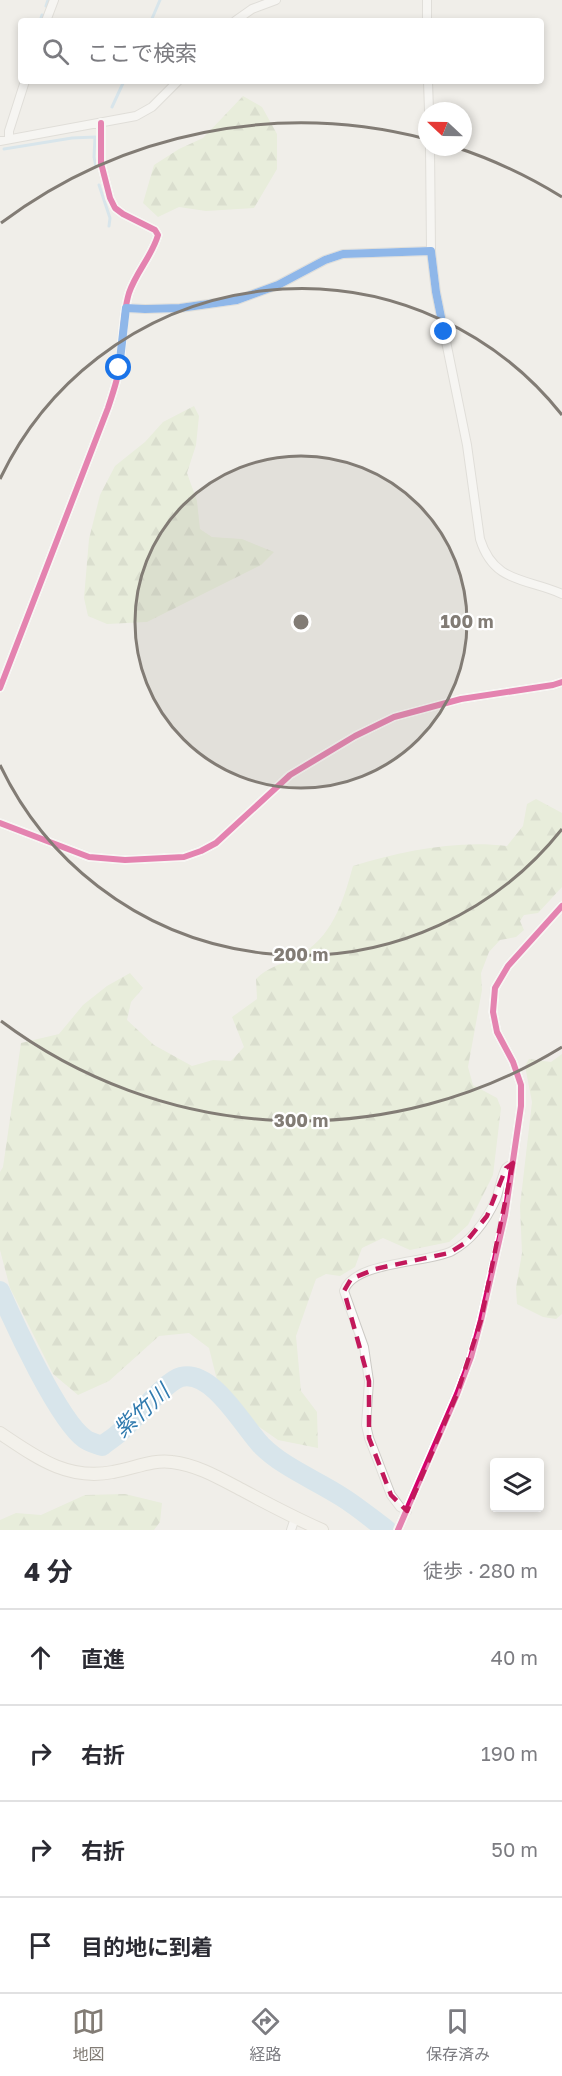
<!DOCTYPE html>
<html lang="ja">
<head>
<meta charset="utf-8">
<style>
  :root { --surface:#fff; --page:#f7f7f7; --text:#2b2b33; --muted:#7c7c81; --line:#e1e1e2; --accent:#827c75 }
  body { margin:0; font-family:"Golos Text","Noto Sans JP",sans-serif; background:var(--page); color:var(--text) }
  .controls { position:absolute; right:18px; bottom:18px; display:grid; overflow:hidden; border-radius:6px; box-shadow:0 3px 9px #0003 }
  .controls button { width:54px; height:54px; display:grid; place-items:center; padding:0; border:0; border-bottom:2px solid var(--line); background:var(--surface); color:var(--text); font:30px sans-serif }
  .compass { position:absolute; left:418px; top:102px; width:54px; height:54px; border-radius:50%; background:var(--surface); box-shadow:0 3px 9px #0003; rotate:292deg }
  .stop { position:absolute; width:18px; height:18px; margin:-14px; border:4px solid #1a73e8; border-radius:50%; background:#fff }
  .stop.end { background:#1a73e8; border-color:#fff; box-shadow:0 2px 6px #0008 }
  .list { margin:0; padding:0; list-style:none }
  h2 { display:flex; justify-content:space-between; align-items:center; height:78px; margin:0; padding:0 24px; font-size:26px }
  h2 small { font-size:20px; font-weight:400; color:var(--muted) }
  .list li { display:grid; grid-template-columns:39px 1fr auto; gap:18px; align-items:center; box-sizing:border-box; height:96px; padding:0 24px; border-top:2px solid var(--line) }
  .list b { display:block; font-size:22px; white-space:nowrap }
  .list em { font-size:20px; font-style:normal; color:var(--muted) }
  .icon { flex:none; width:33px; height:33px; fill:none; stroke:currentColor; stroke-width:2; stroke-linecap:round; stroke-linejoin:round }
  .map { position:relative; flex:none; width:562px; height:1530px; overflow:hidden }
  .search { position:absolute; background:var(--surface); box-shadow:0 3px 9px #0003; left:18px; right:18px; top:18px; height:66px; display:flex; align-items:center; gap:15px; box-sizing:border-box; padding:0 21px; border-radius:6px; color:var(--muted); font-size:22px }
  .sheet { height:462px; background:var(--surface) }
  nav { display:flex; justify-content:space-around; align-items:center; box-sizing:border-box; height:84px; border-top:2px solid var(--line); background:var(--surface); font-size:16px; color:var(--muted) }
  nav a { display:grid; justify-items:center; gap:3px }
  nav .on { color:var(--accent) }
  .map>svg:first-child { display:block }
  .forest { fill:url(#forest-firs) }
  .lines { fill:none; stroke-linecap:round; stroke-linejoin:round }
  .stream { stroke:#bbdaed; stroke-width:3 }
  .river { stroke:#bbdaed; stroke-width:20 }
  .street-casing { stroke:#cccac5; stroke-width:10 }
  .secondary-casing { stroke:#cfcbc0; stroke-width:14 }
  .street { stroke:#fdfcfc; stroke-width:8 }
  .secondary { stroke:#f6f4ee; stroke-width:12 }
  .cycleway-casing { stroke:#fff; stroke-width:10 }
  .cycleway { stroke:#d6006c; stroke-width:6 }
  .route { stroke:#1a73e8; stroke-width:8 }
  .marked { fill:none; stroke:#c2185b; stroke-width:4.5; stroke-dasharray:12 8; stroke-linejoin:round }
  .ring { fill:none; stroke:#827c75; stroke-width:3 }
  .labels { text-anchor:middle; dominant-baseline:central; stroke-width:4.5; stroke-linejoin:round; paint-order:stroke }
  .water-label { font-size:22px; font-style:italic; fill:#317baf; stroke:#fff }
  .centre { fill:#827c75; stroke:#fff; stroke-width:3 }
  .ring-label { font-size:18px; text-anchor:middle; font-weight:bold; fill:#827c75; stroke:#fff; stroke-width:4.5; stroke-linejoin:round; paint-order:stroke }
</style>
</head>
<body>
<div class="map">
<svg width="562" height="1530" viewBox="0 0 562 1530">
  <defs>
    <pattern id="forest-firs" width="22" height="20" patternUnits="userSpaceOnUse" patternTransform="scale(1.5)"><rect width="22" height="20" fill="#ddeaca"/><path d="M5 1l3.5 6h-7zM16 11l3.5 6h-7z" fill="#bfcaae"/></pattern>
  </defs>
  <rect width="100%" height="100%" fill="#f0eee9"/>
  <path class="forest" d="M243,96L262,107L277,134V169L254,208L206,211L179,207L158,217L143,203L154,165L179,149L203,138Z
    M194,406L199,416L196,445L187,473L197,501L200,529L212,537L242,539L274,552L261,565L147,622L107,624L88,616L84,598L89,539L100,495L115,466L145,442L163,422Z
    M536,799L562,813V887L538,913L524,915L520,921L524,930L516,937L500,940L489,952L481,973L482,990L468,1067L473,1085L497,1098L501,1108L493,1175L468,1225L449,1242L410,1250L383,1238L362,1248L355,1267L340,1276L326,1274L316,1279L296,1336L301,1391L317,1412L318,1448L278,1440L258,1426L217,1380L209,1348L189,1333L159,1336L109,1381L78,1395L53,1374L10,1288L0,1250V1172L3,1167L21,1043L59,1034L83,1005L107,986L130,973L143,988L131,1002L127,1020L154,1045L192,1066L213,1060L231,1061L244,1047L232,1017L257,999L256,979C267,967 281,965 296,957C332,939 343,902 353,866C402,851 456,840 507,846L523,826L527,804Z
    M562,1054V1314L556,1319L543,1317L517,1304L516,1288L522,1253L520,1206L532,1102L525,1066L529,1059L551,1062Z
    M125,1494L162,1503L160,1522L154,1530H0V1520L16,1513L41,1515L85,1495Z"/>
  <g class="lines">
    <path class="stream" d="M46,6L48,0
      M40,21L42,15
      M151,21L160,0
      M112,107L124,81
      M4,149L72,138L95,137L94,157L96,167
      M99,185L110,218L109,226"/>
    <path class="river" d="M0,1291C14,1323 59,1421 85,1439C89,1442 97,1444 102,1446C108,1441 115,1437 120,1432C135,1420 165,1381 181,1377C212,1369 243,1426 261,1445C284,1468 316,1480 342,1497C358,1507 372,1519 387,1530"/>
    <defs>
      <path id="street" d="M427,0V21
        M46,21L54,0
        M235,21L252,9L276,0
        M428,81L429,111
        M9,139V131L25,81
        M0,141L136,116L152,107L178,81
        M430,147L431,251L436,292L467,445L480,539C494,584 527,578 562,594
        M126,308L145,309L180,308L237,300L278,285L325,260L343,254L431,251
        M0,688L108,408C114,390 120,372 121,353C123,333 123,313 129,293C136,272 152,256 158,235L155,230L123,214L115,208L110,198L101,163V123
        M0,823L89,857L125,860L184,857L201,851L216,843L290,775L355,736L394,717L461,699L553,685L562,682
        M407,1511L400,1507L391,1495L369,1438L366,1425L369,1381L364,1347L344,1291C353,1261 430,1263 452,1251C472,1240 487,1219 496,1199C499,1191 502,1174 506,1168C508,1166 511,1165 513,1163
        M291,1530L295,1518
        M398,1530L457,1394L471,1357L481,1320L505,1215L521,1106V1085L513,1062L497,1032L493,1012L495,988L508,966L562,906"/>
      <path id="secondary" d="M0,1433C36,1457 67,1481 113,1472C133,1469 152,1459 172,1462C198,1465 221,1479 244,1491C270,1505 295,1518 322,1530"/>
    </defs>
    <use href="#street" class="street-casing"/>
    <use href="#secondary" class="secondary-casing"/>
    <use href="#street" class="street"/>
    <use href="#secondary" class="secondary"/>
    <defs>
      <path id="cycleway" d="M0,688L108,408C114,390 120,372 121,353C123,333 123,313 129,293C136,272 152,256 158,235L155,230L123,214L115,208L110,198L101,163V123
        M0,823L89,857L125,860L184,857L201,851L216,843L290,775L355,736L394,717L461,699L553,685L562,682
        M398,1530L457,1394L471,1357L481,1320L505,1215L521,1106V1085L513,1062L497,1032L493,1012L495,988L508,966L562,906"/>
    </defs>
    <use href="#cycleway" class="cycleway-casing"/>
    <use href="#cycleway" class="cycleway"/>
  </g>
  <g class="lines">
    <path class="route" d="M119,368L126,308L145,309L180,308L237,300L278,285L325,260L343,254L431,251L436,292L444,332"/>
  </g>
  <path d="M0 0H562V1530H0ZM513,1163L481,1320L457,1394L407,1511L391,1495L369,1438V1381L344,1291L351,1279L375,1269L449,1253L465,1243L487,1216L506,1168Z" fill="#f0eee9" fill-opacity=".55" fill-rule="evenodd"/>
  <path class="marked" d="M513,1163L481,1320L457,1394L407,1511L391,1495L369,1438V1381L344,1291L351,1279L375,1269L449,1253L465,1243L487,1216L506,1168Z"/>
  <circle cx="301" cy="622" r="166" fill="#827c75" fill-opacity=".12"/>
  <g class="ring">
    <circle cx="301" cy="622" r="166"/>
    <path d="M562 829A333 333 0 0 1 0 765M0 479A333 333 0 0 1 562 415"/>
    <path d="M562 1047A499 499 0 0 1 1 1021M1 223A499 499 0 0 1 426 139M455 147A499 499 0 0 1 562 197"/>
  </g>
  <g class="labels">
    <g class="water-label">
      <text transform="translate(141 1410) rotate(-42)">紫竹川</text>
    </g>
  </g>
  <circle cx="301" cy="622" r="9" class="centre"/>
  <g class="ring-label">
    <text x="467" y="628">100 m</text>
    <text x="301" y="961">200 m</text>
    <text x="301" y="1127">300 m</text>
  </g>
</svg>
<div class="controls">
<button><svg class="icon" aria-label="layers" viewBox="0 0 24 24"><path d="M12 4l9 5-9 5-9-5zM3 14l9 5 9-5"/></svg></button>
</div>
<svg class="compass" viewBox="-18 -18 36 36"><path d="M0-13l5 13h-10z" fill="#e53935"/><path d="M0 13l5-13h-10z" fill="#7c7c81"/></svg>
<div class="stop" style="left:119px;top:368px"></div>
<div class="stop end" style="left:444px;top:332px"></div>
<div class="search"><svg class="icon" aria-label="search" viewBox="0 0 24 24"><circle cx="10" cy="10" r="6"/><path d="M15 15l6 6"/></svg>ここで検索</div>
</div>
<section class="sheet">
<h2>4 分<small>徒歩 · 280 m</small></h2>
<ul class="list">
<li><svg class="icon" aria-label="ahead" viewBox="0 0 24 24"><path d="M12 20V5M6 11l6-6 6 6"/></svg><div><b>直進</b></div><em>40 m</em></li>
<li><svg class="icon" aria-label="right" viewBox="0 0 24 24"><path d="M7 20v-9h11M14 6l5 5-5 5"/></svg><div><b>右折</b></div><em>190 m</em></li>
<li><svg class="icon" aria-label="right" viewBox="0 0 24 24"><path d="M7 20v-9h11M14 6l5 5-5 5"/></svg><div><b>右折</b></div><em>50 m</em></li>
<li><svg class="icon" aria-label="arrive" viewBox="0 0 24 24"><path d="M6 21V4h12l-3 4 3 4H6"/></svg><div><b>目的地に到着</b></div></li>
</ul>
</section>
<nav>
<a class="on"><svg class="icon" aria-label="map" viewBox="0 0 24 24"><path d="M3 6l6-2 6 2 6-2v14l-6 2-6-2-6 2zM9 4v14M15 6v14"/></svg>地図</a>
<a><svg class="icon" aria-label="directions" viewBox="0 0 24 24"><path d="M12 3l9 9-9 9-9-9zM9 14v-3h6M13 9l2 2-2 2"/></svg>経路</a>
<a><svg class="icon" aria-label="saved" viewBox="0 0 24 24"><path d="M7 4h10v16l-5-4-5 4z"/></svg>保存済み</a>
</nav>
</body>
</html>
